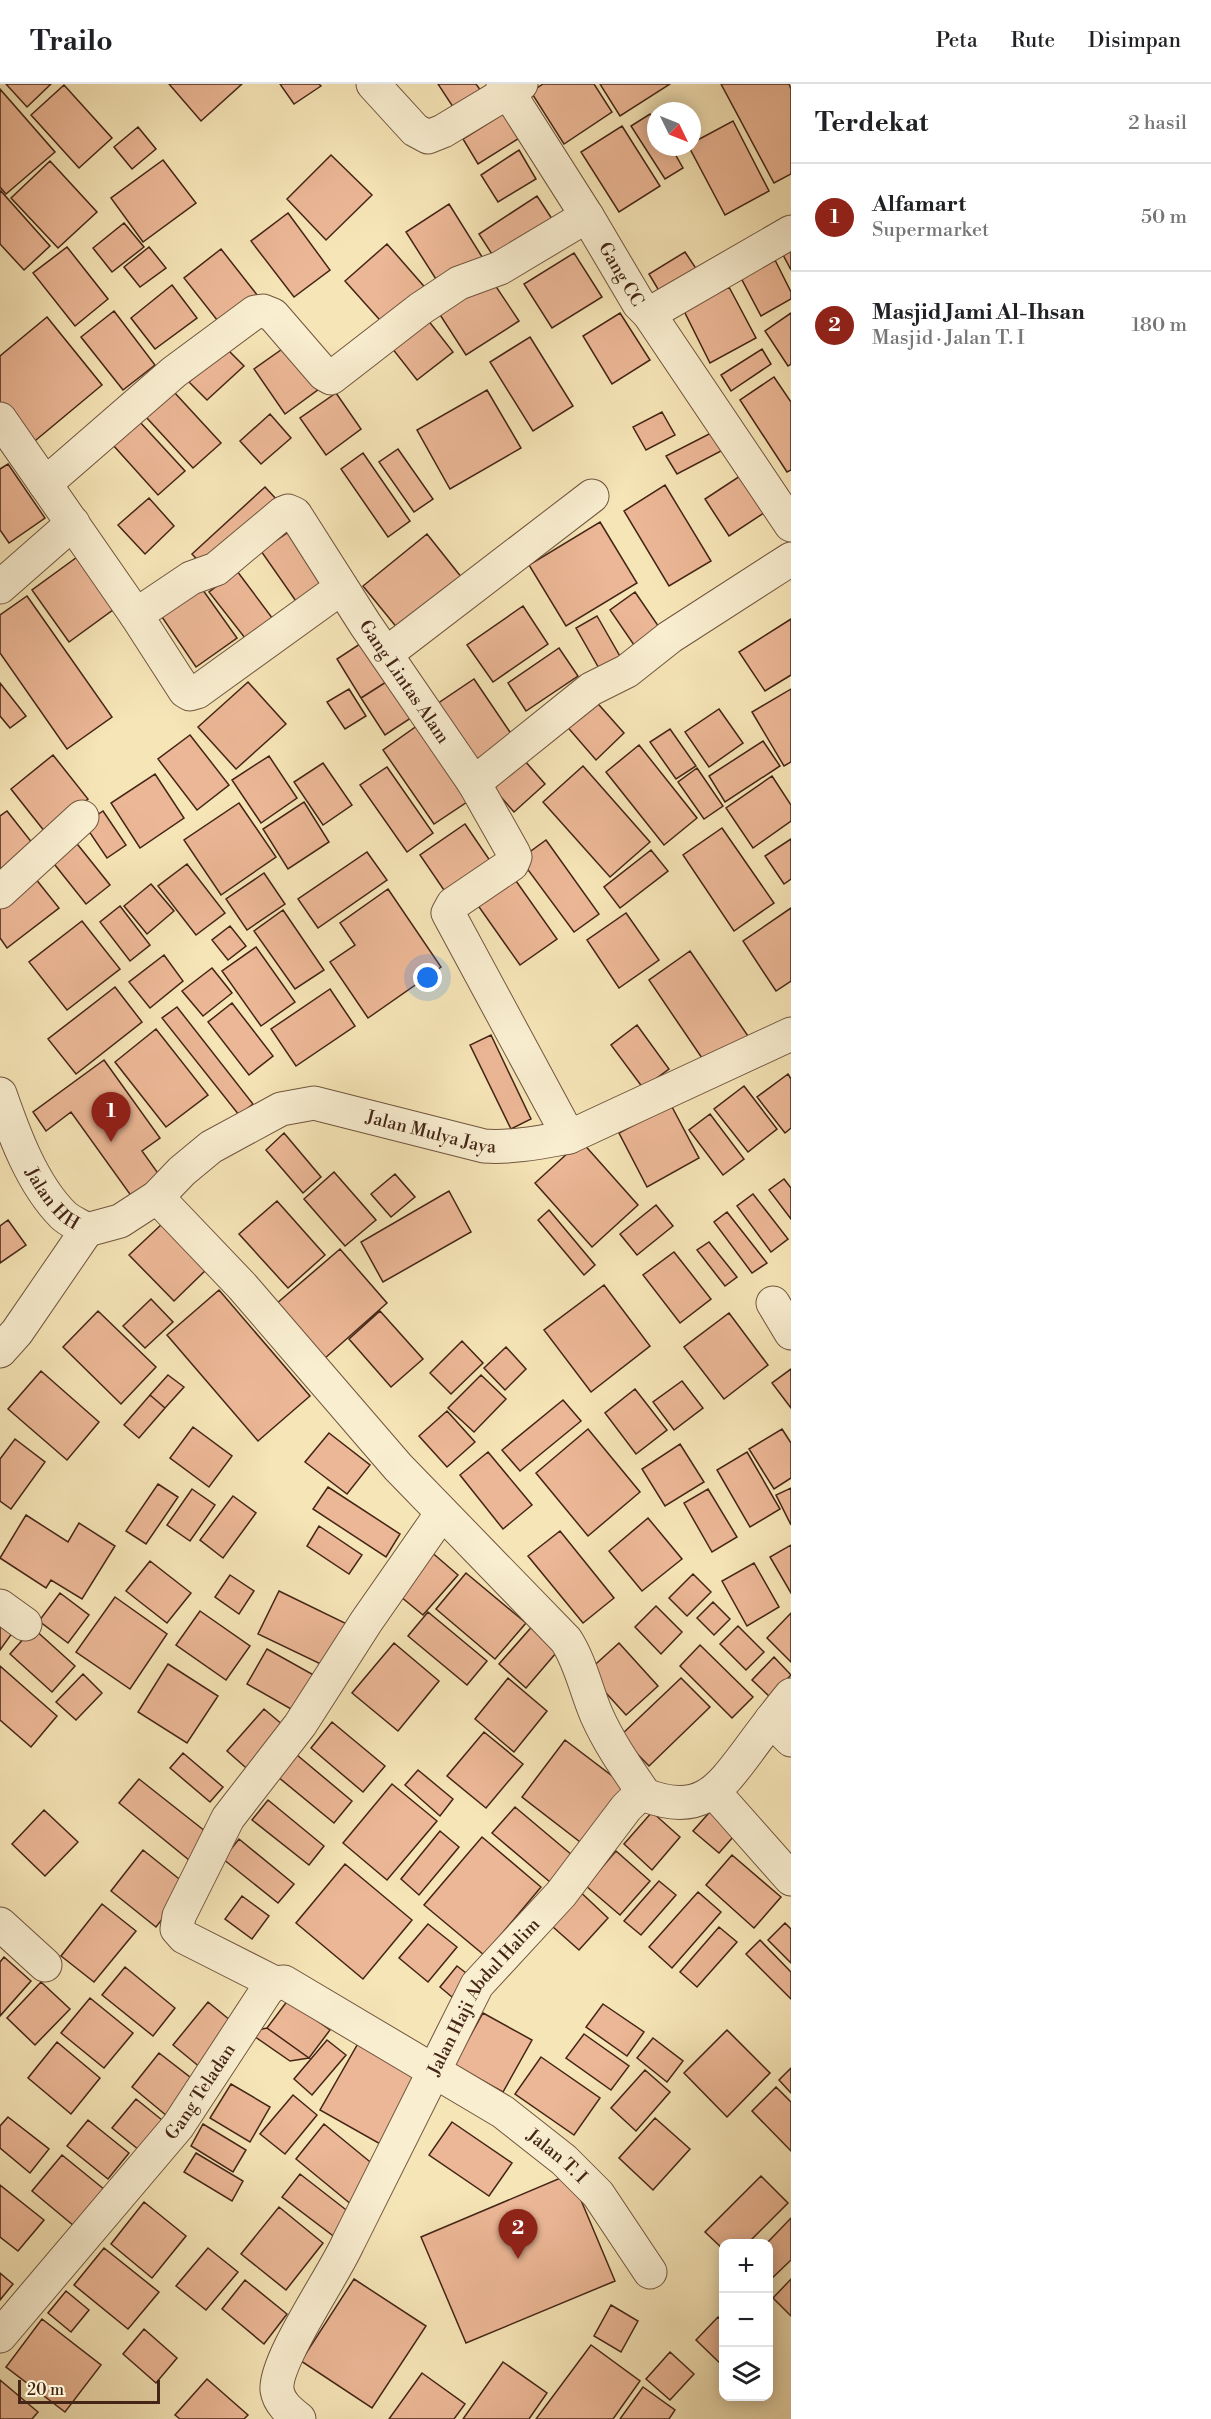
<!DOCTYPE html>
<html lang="id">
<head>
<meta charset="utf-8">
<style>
  :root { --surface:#fff; --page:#f6f6f6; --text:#202124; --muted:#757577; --line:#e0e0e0; --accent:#8f2418 }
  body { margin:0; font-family:"Libre Bodoni",serif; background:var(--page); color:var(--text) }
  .controls { position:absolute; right:18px; bottom:18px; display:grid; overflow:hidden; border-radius:12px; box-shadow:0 3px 15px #0003 }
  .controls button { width:54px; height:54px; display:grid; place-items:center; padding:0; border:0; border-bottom:2px solid var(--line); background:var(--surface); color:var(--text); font:30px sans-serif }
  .compass { position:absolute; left:647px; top:18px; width:54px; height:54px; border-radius:50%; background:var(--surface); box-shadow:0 3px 15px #0003; rotate:133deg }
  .scale { position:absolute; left:18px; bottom:15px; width:142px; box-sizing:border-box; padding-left:6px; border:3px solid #442516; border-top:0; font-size:16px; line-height:21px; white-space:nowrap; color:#442516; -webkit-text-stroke:4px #f9eed0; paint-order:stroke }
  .you { position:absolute; left:428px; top:894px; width:21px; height:21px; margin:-15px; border:4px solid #fff; border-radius:50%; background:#1a73e8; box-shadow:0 0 0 9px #1a73e833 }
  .badge { display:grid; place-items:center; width:39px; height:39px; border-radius:50%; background:var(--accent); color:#fff; font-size:20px; font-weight:700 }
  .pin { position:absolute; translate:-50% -50px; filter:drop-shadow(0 2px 3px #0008) }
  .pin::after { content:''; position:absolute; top:32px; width:21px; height:18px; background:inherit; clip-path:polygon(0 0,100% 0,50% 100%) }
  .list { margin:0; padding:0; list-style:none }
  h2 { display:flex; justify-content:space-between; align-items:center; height:78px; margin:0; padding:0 24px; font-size:26px }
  h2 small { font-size:20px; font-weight:400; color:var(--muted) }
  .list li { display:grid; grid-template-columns:39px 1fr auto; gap:18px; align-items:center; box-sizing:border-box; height:108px; padding:0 24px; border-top:2px solid var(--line) }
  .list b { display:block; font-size:22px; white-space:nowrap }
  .list p { margin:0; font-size:20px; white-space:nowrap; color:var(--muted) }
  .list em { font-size:20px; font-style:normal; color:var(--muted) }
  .icon { flex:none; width:33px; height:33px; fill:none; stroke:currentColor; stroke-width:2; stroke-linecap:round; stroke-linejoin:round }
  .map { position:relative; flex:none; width:791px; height:2335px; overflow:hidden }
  header { display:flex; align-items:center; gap:36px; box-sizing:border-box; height:84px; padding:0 30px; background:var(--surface); border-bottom:2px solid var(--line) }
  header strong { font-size:28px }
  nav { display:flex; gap:33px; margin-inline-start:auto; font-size:21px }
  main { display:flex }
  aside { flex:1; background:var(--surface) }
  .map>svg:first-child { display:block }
  .building { fill:#ecb796; stroke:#442516; stroke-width:1.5 }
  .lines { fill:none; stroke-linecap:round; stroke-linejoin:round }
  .minor-casing { stroke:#70553e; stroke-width:35 }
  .minor { stroke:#f9eed0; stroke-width:33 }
  .labels { text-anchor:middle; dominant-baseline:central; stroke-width:5; stroke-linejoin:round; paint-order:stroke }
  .street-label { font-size:18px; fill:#442516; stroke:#f9eed0 }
</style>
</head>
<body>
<header>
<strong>Trailo</strong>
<nav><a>Peta</a><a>Rute</a><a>Disimpan</a></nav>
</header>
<main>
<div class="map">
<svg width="791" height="2335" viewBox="0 0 791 2335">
  <rect width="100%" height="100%" fill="#f6e5b7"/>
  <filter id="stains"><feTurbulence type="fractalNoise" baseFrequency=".00333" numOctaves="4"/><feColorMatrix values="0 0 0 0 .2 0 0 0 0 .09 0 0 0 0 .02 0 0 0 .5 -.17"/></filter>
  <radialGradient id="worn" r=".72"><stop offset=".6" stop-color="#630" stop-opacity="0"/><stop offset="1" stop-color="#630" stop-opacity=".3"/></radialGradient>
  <path class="building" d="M6,0H51L27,23Z
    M169,0H242L201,37Z
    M280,0H319L321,2L294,20Z
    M438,0H476L484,11L457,29Z
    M543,0H594L612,28L564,60L531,8Z
    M600,0H670L620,32Z
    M721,0H789L791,5V90L774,99Z
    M64,1L112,54L79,84L31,31Z
    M0,5L55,68L6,110L0,103Z
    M506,28L521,53L478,80L463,55Z
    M650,30L656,39V63H671L683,84L665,95L631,42Z
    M733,37L769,107L725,131L689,63H692V59Z
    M622,42L660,102L619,128L581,68Z
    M138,43L156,65L132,85L114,63Z
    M519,66L536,95L498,118L481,91Z
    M331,71L372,111L326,156L287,115Z
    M163,76L196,119L143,158L111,114Z
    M50,77L97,128L58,164L11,114Z
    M0,106L50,162L24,186L0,160Z
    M537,112L558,144L499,181L479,150Z
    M449,120L484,176L441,203L406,148Z
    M288,129L330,186L294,213L251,157Z
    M124,139L144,163L112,188L93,164Z
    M387,160L429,208L387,244L345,197Z
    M67,163L108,215L75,242L33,189Z
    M149,163L166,184L140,203L124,183Z
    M791,164V186L782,169Z
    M221,165L258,212L221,241L184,194Z
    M685,168L699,189L662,212L649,190Z
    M574,169L602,213L552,244L524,200Z
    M775,176L791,208V215L761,232L741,194Z
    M487,189L519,237L466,271L435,223Z
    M172,201L197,234L155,265L131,234Z
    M729,203L756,254L710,279L684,227Z
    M114,227L155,281L123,306L81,253Z
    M620,229L650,276L612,300L583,252Z
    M791,229V280L788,282L765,247Z
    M424,231L453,268L417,296L388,259Z
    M47,233L102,301L30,361L0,324V272Z
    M530,253L573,322L533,347L490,278Z
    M288,261L319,305L285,330L254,285Z
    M226,264L244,282L207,316L189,298Z
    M762,265L771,280L731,307L721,291Z
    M774,293L791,318V386L787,388L740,316Z
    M487,306L521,364L450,405L417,346Z
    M174,308L221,359L193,384L146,333Z
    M336,309L361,345L326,371L300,334Z
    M662,328L675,351L646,366L633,343Z
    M270,330L291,354L261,380L240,357Z
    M139,337L185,387L158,411L113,361Z
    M713,348L723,366L677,390L666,372Z
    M398,365L433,415L414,428L379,378Z
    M363,369L410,437L388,453L341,385Z
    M8,380L45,434L9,459L0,446V385Z
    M743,390L767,427L729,452L705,415Z
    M665,401L711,477L669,502L624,427Z
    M265,403L278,417L205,484L192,470Z
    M149,414L174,442L145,470L118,441Z
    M600,438L637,499L566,542L529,481Z
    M293,445L331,498L298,520L261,467Z
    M427,450L462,494L398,545L363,502Z
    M84,468L121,520L69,558L32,506Z
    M237,487L279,543L252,563L209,508Z
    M200,502L237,554L196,583L160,530Z
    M635,508L659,543L634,561L610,526Z
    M27,512L112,633L67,665L0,569V531Z
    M523,522L548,560L493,598L467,561Z
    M597,532L621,574L600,586L576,544Z
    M791,535V591L765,607L739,568Z
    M369,554L394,593L361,614L337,575Z
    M559,564L578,592L526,627L508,599Z
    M394,593L417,630L385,651L361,614Z
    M474,595L512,651L470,680L431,624Z
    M248,598L286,640L236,685L198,643Z
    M0,599L26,632L10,644L0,632Z
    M349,605L366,632L345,645L327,618Z
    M791,605V678L784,682L752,628Z
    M592,613L624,649L596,676L564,639Z
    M719,625L743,659L709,683L685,648Z
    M421,639L473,714L434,740L383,666Z
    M670,645L696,682L676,695L650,658Z
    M190,651L229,701L197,726L158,675Z
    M763,657L780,682L725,718L709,692Z
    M639,661L697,734L664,761L606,688Z
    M518,669L545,700L514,728L487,697Z
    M53,671L88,715L45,748L11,705Z
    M269,672L297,714L261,739L232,696Z
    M323,679L352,721L323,741L294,698Z
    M583,682L650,758L610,793L543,718Z
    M387,683L433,749L407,768L360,701Z
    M697,684L723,722L704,735L678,698Z
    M155,690L184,734L140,764L111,719Z
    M772,692L791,721V737L753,764L726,724Z
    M304,718L329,758L288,785L263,745Z
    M239,719L276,773L221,811L184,756Z
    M7,727L37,765L0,794V732Z
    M103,727L126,761L107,774L84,740Z
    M465,740L493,781L448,812L420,771Z
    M722,744L774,819L734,847L683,771Z
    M791,755V795L784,800L765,772Z
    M74,756L110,801L86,820L51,776Z
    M546,756L599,830L574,848L520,775Z
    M651,766L668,787L620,824L604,803Z
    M367,768L387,796L318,844L298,815Z
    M187,780L225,829L196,851L158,802Z
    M509,787L557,855L520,881L472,813Z
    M264,789L285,820L247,846L226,815Z
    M35,794L59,824L7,864L0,854V822Z
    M151,800L174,827L147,850L124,822Z
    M388,805L441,883L368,934L330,878L355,861L340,839Z
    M120,822L150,861L130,877L100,838Z
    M791,824V897L776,907L743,857Z
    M283,826L324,886L295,905L254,847Z
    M626,829L659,876L619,904L587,856Z
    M82,837L120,885L67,926L29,878Z
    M230,842L246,862L228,876L212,856Z
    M256,863L295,918L261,942L222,887Z
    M690,867L748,952L706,980L649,896Z
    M164,871L183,897L150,924L129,898Z
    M212,884L232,909L203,932L182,907Z
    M115,903L142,938L76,990L48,955Z
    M330,905L355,942L296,982L271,945Z
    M232,919L273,972L249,991L208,938Z
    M177,923L253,1020L239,1031L162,934Z
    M637,941L669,985L643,1004L611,961Z
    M156,945L208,1011L166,1043L115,978Z
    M491,951L531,1035L511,1045L470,961Z
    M104,976L160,1054L142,1067L160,1092L132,1113L71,1028L46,1047L33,1028Z
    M788,990L791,995V1044L785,1049L757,1013Z
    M744,1002L777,1045L748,1068L714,1025Z
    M671,1021L699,1074L647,1103L619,1049Z
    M710,1030L744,1075L723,1091L689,1046Z
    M284,1049L321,1093L303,1109L266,1066Z
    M581,1057L638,1121L592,1163L535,1099Z
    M334,1088L376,1136L345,1162L304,1115Z
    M395,1090L415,1113L391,1133L371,1110Z
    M784,1095L791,1104V1135L769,1106Z
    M449,1107L471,1148L383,1198L361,1158Z
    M753,1110L788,1155L771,1168L737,1122Z
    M277,1117L325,1171L288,1204L239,1150Z
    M656,1121L673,1142L637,1171L620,1150Z
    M549,1126L595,1181L584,1191L538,1136Z
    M727,1128L767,1179L752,1189L714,1138Z
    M8,1136L26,1161L0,1179V1142Z
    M163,1139L207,1185L174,1217L129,1171Z
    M709,1158L737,1193L725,1202L697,1166Z
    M340,1165L387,1219L324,1275L276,1220Z
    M674,1168L711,1215L680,1239L643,1191Z
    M604,1201L650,1262L591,1308L544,1246Z
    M219,1206L310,1312L258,1357L167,1251Z
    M151,1215L173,1238L145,1264L123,1242Z
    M98,1227L156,1283L121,1320L63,1263Z
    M380,1227L423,1275L391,1303L349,1255Z
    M729,1229L768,1281L724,1315L684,1263Z
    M462,1257L483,1279L451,1310L430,1289Z
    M506,1263L526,1285L505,1306L484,1284Z
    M791,1285V1324L772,1299Z
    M41,1287L99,1338L67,1376L8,1325Z
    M168,1291L184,1303L165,1324L150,1311Z
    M481,1291L506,1315L474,1348L448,1324Z
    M682,1297L703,1324L674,1346L653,1318Z
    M635,1305L667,1346L636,1370L605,1329Z
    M150,1311L165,1324L139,1354L124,1341Z
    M563,1316L581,1337L520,1387L502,1366Z
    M447,1327L475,1358L447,1383L419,1352Z
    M193,1343L232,1372L209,1403L170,1374Z
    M588,1345L640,1408L588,1452L536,1389Z
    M782,1345L791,1359V1394L774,1405L749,1365Z
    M329,1349L370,1381L347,1410L305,1378Z
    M15,1355L45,1378L11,1425L0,1417V1375Z
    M680,1360L704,1398L665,1422L642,1385Z
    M488,1368L532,1421L503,1445L460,1391Z
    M747,1368L780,1425L750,1443L717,1386Z
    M158,1400L178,1413L146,1460L126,1447Z
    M328,1403L400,1450L386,1473L313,1425Z
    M791,1404V1441L776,1411Z
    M192,1405L215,1421L190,1457L167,1441Z
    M708,1405L737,1453L712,1468L684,1419Z
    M233,1412L256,1429L223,1474L200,1456Z
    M26,1431L68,1458L79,1439L115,1462L82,1515L51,1496L46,1504L0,1474Z
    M648,1434L682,1475L642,1507L609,1467Z
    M319,1442L362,1471L349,1490L307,1462Z
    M560,1447L614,1514L583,1539L528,1472Z
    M791,1461V1509L770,1473Z
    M429,1466L458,1491L423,1531L395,1508Z
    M150,1477L191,1509L167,1539L126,1507Z
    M754,1479L779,1523L747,1542L722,1497Z
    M466,1489L526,1539L495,1575L436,1525Z
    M693,1490L711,1508L687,1532L669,1514Z
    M230,1491L254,1507L239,1530L215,1513Z
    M279,1507L349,1541L329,1584L258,1550Z
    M60,1509L89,1531L68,1559L39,1537Z
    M115,1513L167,1550L130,1605L76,1568Z
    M713,1518L730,1535L714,1551L697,1534Z
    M656,1522L682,1548L661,1570L635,1543Z
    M200,1527L250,1562L226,1596L176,1561Z
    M0,1528L18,1541L0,1566Z
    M428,1528L487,1577L467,1601L408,1552Z
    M791,1529V1578L767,1554Z
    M535,1539L562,1562L526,1604L499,1580Z
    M738,1542L764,1568L746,1586L720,1560Z
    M33,1544L75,1582L52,1608L10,1570Z
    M394,1559L439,1597L398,1647L352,1609Z
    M619,1559L658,1602L626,1631L587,1588Z
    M700,1561L753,1613L732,1634L680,1582Z
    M267,1565L319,1594L298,1629L247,1600Z
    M774,1573L791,1591L770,1613L752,1596Z
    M168,1580L218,1612L187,1659L138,1628Z
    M0,1582L57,1632L31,1663L0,1636Z
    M83,1590L102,1609L76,1636L56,1618Z
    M508,1594L547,1627L514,1668L475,1635Z
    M681,1594L710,1623L649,1682L620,1652Z
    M264,1625L290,1647L253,1690L227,1667Z
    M332,1638L385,1682L363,1708L311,1664Z
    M484,1648L523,1680L486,1724L447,1692Z
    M565,1656L628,1704L584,1761L522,1713Z
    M291,1666L352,1717L334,1739L272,1688Z
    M183,1669L223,1703L210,1718L170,1684Z
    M418,1686L453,1715L440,1732L405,1701Z
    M139,1695L210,1751L189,1776L119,1719Z
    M392,1700L437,1737L387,1796L343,1759Z
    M268,1716L324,1762L309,1781L252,1736Z
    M715,1722L741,1744L719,1769L693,1747Z
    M515,1723L572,1771L550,1798L492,1749Z
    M44,1726L78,1758L45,1792L12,1760Z
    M652,1728L680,1753L652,1786L624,1760Z
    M440,1747L459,1763L419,1811L401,1795Z
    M482,1753L541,1803L484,1871L424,1821Z
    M239,1755L294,1800L278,1819L223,1775Z
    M143,1766L188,1802L156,1843L111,1807Z
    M616,1767L650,1797L620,1831L586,1802Z
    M732,1771L781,1813L754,1844L706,1801Z
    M345,1780L412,1836L363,1895L296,1839Z
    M659,1797L676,1811L641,1851L624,1837Z
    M574,1802L608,1834L579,1866L544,1835Z
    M698,1808L721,1828L672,1884L649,1863Z
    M242,1812L269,1832L252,1855L225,1835Z
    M102,1820L136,1847L94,1898L61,1872Z
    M785,1839L791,1845V1879L768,1856Z
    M428,1840L457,1863L428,1898L399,1874Z
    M719,1843L737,1858L697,1903L680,1888Z
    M760,1856L791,1888V1915L746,1870Z
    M4,1873L31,1897L0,1932V1878Z
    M457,1882L470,1892L452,1913L440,1903Z
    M125,1883L175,1924L153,1952L102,1911Z
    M41,1898L70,1925L35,1961L7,1934Z
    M90,1914L133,1949L104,1984L61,1949Z
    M288,1916L330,1946L309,1974L267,1944Z
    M208,1918L236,1941L201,1984L173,1961Z
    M603,1920L644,1948L627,1972L586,1943Z
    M483,1929L532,1956L503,2008L454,1981Z
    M267,1944L309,1974L290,1977L248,1948Z
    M727,1946L770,1989L727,2033L684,1989Z
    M584,1950L629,1982L611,2006L566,1974Z
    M653,1954L683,1977L667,1998L637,1974Z
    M327,1956L346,1971L312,2011L294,1995Z
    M360,1956L422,1991L382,2061L320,2026Z
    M57,1958L100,1994L71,2030L28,1994Z
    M159,1969L195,1997L167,2032L132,2003Z
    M541,1973L600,2014L574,2051L515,2010Z
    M791,1984V2009L779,1996Z
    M645,1986L670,2008L636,2047L611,2024Z
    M231,2000L270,2023L250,2058L210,2034Z
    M776,2003L791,2018V2067L752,2027Z
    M293,2011L317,2031L285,2070L260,2050Z
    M136,2015L167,2040L144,2070L112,2044Z
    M8,2033L49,2065L30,2089L0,2064V2042Z
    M655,2034L690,2065L653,2106L619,2074Z
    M88,2036L129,2069L108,2095L67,2062Z
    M452,2038L512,2079L489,2112L429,2071Z
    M203,2040L246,2066L233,2088L191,2062Z
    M324,2040L380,2086L352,2121L296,2075Z
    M196,2069L243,2097L232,2117L184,2088Z
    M62,2071L110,2110L80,2147L32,2107Z
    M300,2090L354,2132L336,2154L282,2113Z
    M570,2090L615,2197L466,2259L421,2153Z
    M761,2092L788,2119L747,2160H724V2166L705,2148Z
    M0,2101L44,2136L18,2167L0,2153Z
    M144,2118L186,2152L152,2194L111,2160Z
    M279,2123L323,2159L286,2206L241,2170Z
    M791,2134V2176L768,2198V2160H766Z
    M104,2164L159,2208L128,2245L74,2201Z
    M208,2164L238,2188L206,2226L176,2202Z
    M0,2189L13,2200L0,2216Z
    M354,2195L426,2242L372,2324L301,2277Z
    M791,2195V2232L773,2214Z
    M245,2196L287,2230L264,2260L222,2225Z
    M66,2207L89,2226L71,2248L48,2229Z
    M611,2221L638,2237L621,2268L594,2252Z
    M718,2233L724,2239V2283L696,2256Z
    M42,2235L101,2281L65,2328L6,2283Z
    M144,2245L177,2274L156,2299L123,2270Z
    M591,2261L640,2297L613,2335H536Z
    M670,2268L694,2290L670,2316L646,2295Z
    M503,2278L547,2309L529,2335H463Z
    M422,2289L465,2320L454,2335H389Z
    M207,2295L248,2331L244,2335H180L175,2331Z
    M0,2296L38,2328L32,2335H0Z
    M643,2303L675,2326L669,2335H620Z"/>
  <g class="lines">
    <defs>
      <g id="minor">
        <path d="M373,0L415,46L428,53L443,47L521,0"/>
        <path id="s1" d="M503,0L587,132L639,220L649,230L791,148"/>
        <path d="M649,230L791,441"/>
        <path id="s2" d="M0,335L136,531L191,494L216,485L283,429L288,427L295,430L365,540L474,699L513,768L515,773L512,780L453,820L448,829L569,1053"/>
        <path d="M45,400L174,288L255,228L263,227L273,231L324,290L331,294L420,225L459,199L500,184L587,132"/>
        <path d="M0,503L73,439"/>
        <path d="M136,531L185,607L190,610L197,608L341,504"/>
        <path d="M386,570L592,412"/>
        <path d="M474,699L591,605L627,587L670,553L791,475"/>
        <path d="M0,808L82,733"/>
        <path id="s3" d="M0,1010C14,1050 32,1100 63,1131C69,1137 79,1141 87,1146"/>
        <path d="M157,1113L242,1202L398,1383L566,1556C581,1579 586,1607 597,1632C610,1661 628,1686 645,1711"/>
        <path id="s4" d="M87,1146L120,1137L157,1113L182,1087L211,1063L281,1025L314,1019L484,1062C513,1064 541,1058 569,1053L791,950"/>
        <path d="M773,1219L791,1249"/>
        <path d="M0,1267L17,1248L87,1146"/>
        <path d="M0,1522L25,1540"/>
        <path d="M771,1636L791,1656"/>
        <path d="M714,1708L791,1795"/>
        <path d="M0,1840L45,1881"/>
        <path d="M275,1899L184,1853L177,1845L179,1832L228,1734L300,1641L366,1538L442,1429"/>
        <path id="s5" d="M0,2252L178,2042L267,1906L275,1899L284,1898L503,2028L564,2076L598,2110L650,2188"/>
        <path id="s6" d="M299,2335C289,2327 279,2319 277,2306C274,2277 334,2191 348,2159L477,1901L561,1810L626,1724L635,1715L645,1711C700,1732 718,1707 748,1667C762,1648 776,1629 791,1611"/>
      </g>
    </defs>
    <use href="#minor" class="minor-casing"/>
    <use href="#minor" class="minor"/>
  </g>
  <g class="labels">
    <g class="street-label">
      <text stroke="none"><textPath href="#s1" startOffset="224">Gang CC</textPath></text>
      <text stroke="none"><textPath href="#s2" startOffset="632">Gang Lintas Alam</textPath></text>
      <text stroke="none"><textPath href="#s4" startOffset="386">Jalan Mulya Jaya</textPath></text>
      <text stroke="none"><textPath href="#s3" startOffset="118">Jalan HH</textPath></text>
      <text stroke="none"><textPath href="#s6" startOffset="484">Jalan Haji Abdul Halim</textPath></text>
      <text stroke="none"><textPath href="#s5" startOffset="316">Gang Teladan</textPath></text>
      <text stroke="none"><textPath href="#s5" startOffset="782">Jalan T. I</textPath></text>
    </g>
  </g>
  <rect width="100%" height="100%" filter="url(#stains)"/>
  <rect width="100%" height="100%" fill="url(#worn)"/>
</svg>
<div class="controls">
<button>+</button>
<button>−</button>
<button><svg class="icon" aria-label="layers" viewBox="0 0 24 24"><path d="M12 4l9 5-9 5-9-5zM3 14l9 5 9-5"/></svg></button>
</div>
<svg class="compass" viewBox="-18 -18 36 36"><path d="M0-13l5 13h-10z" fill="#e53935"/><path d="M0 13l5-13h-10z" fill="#757577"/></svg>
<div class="scale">20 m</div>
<div class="you"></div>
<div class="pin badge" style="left:111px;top:1058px">1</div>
<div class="pin badge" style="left:518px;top:2175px">2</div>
</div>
<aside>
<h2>Terdekat<small>2 hasil</small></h2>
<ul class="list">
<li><span class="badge">1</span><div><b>Alfamart</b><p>Supermarket</p></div><em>50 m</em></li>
<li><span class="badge">2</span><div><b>Masjid Jami Al-Ihsan</b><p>Masjid · Jalan T. I</p></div><em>180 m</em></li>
</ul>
</aside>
</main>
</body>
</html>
